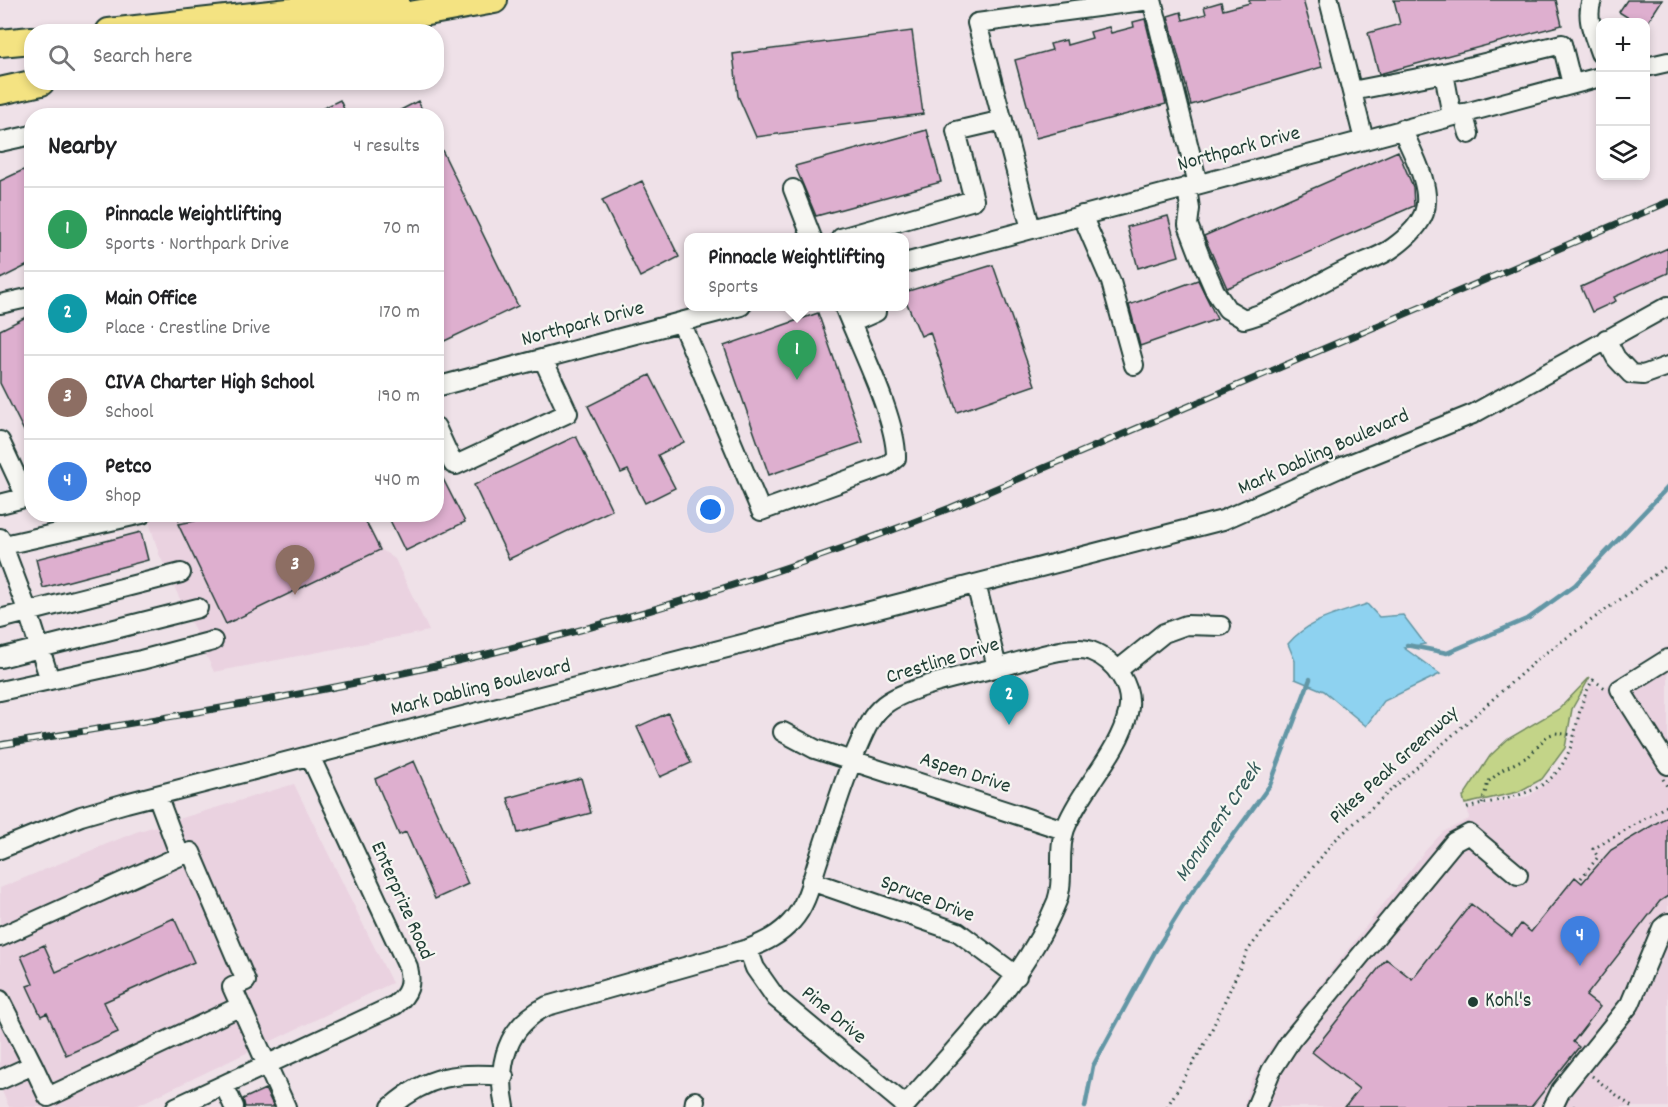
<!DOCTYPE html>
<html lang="en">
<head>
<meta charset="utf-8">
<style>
  :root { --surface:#fff; --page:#f6f6f6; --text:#202124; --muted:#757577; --line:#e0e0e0; --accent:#1f3d34 }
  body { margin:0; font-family:Dekko,sans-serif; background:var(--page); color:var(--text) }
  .controls { position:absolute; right:18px; top:18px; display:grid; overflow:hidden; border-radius:12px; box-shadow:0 3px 9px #0003 }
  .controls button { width:54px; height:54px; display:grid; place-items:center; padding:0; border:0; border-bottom:2px solid var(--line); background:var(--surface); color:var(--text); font:30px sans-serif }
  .you { position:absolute; left:711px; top:510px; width:21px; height:21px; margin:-15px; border:4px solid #fff; border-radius:50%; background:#1a73e8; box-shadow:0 0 0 9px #1a73e833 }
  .badge { display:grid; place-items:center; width:39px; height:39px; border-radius:50%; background:var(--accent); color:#fff; font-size:20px; font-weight:700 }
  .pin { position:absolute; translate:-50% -50px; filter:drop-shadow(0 2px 3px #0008) }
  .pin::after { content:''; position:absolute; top:32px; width:21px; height:18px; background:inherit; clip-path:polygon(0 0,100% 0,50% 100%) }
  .popup { position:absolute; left:684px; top:233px; width:225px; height:78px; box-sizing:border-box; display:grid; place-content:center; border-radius:12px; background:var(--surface); filter:drop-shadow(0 2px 4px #0005); font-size:20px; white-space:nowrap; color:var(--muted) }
  .popup b { font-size:22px; color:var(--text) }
  .popup::after { content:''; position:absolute; left:50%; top:100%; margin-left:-12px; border:12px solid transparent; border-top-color:var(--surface) }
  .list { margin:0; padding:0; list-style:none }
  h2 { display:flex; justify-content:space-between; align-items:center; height:78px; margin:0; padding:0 24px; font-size:26px }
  h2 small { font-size:20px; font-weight:400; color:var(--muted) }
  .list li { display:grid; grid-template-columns:39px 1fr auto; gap:18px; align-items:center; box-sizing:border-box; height:84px; padding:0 24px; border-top:2px solid var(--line) }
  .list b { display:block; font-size:22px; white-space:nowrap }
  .list p { margin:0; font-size:20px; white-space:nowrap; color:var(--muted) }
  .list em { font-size:20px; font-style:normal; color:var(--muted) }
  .icon { flex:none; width:33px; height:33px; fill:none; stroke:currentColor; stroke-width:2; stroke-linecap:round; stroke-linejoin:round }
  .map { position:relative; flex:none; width:1668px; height:1107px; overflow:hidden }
  .search { position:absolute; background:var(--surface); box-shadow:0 3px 9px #0003; left:24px; top:24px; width:420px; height:66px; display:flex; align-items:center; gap:15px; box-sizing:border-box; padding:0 21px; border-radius:24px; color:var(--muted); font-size:22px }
  .panel { position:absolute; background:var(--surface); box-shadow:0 3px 9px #0003; left:24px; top:108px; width:420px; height:414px; border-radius:24px }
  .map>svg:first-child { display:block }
  .built { fill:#ead2e0 }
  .green { fill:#c3d488; stroke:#71885e; stroke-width:1.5 }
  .water { fill:#8ed2f0; stroke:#6296a5; stroke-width:1.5 }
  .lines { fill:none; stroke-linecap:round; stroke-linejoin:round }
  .stream { stroke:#6296a5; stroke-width:4.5 }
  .building { fill:#deafcf; stroke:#1f3d34; stroke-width:1.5 }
  .minor-casing { stroke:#1f3d34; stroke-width:22 }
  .highway-casing { stroke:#1f3d34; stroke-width:30 }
  .path { stroke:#1f3d34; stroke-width:3; stroke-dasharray:1.5 4.5; stroke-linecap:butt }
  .minor { stroke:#f6f6f2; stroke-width:18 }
  .highway { stroke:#f4e382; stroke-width:26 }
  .rail-casing { stroke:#1f3d34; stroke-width:7 }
  .rail { stroke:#f6f6f2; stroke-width:4.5; stroke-dasharray:14; stroke-linecap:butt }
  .poi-dot { fill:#1f3d34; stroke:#f6f6f2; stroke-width:2 }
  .labels { text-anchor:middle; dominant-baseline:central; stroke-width:4.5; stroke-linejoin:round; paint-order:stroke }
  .street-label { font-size:21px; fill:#1f3d34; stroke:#f6f6f2 }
  .poi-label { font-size:21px; fill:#1f3d34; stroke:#f6f6f2; text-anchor:start }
  .water-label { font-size:22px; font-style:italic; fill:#355b5a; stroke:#f6f6f2 }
</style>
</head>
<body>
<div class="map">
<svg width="1668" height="1107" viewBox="0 0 1668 1107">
  <rect width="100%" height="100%" fill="#efe1e8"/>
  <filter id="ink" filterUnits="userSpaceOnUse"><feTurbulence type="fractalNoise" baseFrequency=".0167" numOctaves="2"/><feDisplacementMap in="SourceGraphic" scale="12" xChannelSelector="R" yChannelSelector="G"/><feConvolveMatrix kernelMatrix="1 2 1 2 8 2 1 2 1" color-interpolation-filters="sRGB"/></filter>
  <g filter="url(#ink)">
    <path class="built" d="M147,515H364L382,550L395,559L429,631L214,672L159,554Z
      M1668,646V1107H1243L1251,1082L1269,1050L1426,850L1443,832L1469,819L1468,809L1529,796L1548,782L1563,766L1572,746L1579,708L1592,683L1602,689Z
      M294,784L392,983L134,1107H9L0,1087V888L136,832Z"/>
    <path class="green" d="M1590,677L1572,709L1565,748L1542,779L1518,792L1465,804L1463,797L1490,756L1508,739L1559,709Z"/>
    <path class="water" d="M1367,604L1379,617L1403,615L1425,644L1404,648L1440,674L1384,701L1366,726L1324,691L1295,679V661L1288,644C1309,619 1338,614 1367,604Z"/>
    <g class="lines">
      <path class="stream" d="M1407,645L1447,653L1529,618L1575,585L1668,487
        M1085,1107L1093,1066L1156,950L1190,895L1270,785L1310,679"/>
    </g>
    <path class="building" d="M1249,0H1303L1322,67L1191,105L1168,16L1181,12L1183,20L1206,14L1204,7L1221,2L1223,10L1250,3Z
      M1394,0H1556L1562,25L1379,74L1368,33L1400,24Z
      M1627,0H1662L1648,22H1635L1619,12Z
      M1145,19L1166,104L1036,138L1015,60L1052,50L1050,44L1066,40L1067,45L1092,38L1090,32L1109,27L1111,33L1134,27L1133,22Z
      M912,31L923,114L756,137L738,96L733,54Z
      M340,100L347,116H307Z
      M418,101L425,116H389Z
      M927,130L941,182L816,216L795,166Z
      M436,138L518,306L436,345Z
      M1398,151L1413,187L1414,206L1227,288L1204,236Z
      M32,166V263L0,279V181Z
      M642,181L679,257L640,277L602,200Z
      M1168,216L1179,256L1138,268L1127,227Z
      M1668,248V273L1614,297L1616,301L1592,312L1581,287Z
      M993,265L1035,385L957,412L930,332L921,336L905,299V292Z
      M1198,280L1217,319L1140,346L1129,305Z
      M818,313L863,442L769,475L724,346Z
      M32,314V447L0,383V330Z
      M650,375L684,442L658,455L675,488L645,503L628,470L621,473L588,406Z
      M576,436L612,510L509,559L474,485Z
      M436,465L465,522L405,551L387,514H436Z
      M207,514H362L380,550L226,624L178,524L195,521L194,516Z
      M141,532L148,560L43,588L36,559Z
      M668,713L691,763L660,777L637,727Z
      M414,761L468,884L435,899L406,832L399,835L375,779Z
      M581,778L591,813L518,833L508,798Z
      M1668,816V896L1660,901L1586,996L1600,1007L1573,1042L1579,1047L1531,1107H1345L1359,1089L1312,1052L1386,959L1412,979L1471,904L1512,936L1521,924L1531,932L1575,877L1582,883L1611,850Z
      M174,918L194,962L104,1002L118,1032L66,1055L47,1013L41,1016L27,986L33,984L21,956L44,945L56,972Z
      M265,1089L274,1107H245L243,1099Z"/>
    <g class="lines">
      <defs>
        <path id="minor" d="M1152,0L1198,184
          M1329,0L1364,140
          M1592,0C1585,18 1594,35 1600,53
          M1646,67L1668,62
          M1444,73L1562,44L1572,84
          M1352,91L1444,73L1452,116
          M1463,113L1469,134
          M0,142L32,135
          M1187,187L1190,209L1188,225L1201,259L1215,291L1227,309L1244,319C1280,310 1310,287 1344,271C1359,263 1380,258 1394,247C1405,239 1419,226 1424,213C1433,188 1412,152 1402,129
          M793,189L812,238
          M1082,215L1111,282L1134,365
          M1031,229L977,23L1150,0
          M841,238L974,200L956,131L1003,120
          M905,263L1600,77
          M0,304L32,297
          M681,322L761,511L886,466L896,458C897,419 859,345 844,306
          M851,323L876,312V306
          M1606,339L1616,358L1631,374L1643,375L1668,366
          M436,387L741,306
          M436,427L453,464L456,465L568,413L543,359
          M0,441L26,497
          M0,504L32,496
          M0,538L28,612L50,680
          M0,546L142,514
          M976,584L997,667
          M0,619L181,573
          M0,658L198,608
          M1668,659L1620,689L1668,765
          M1118,670L1164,633L1186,625L1221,626
          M0,691L141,660L213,641
          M783,732L815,749L1064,830
          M0,849L81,816L126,803L1223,520L1342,467L1473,414L1668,306
          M180,856L191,852L246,981L232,987L286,1107
          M811,881L958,932L1017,976
          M0,937L180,856L157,795
          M748,949L755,968L776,998L905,1105
          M0,1000L33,1065L0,1080
          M33,1065L48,1097L241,1006
          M224,1085L234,1107
          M176,1107L395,1005C409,994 412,984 408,967L310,756
          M391,1107C428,1075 457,1072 504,1076
          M505,1107C496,1064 507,1026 547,1006L748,949C765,942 780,935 792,921C806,906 811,883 817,864C830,826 841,786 857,749C864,733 870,716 884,705C908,686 972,674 1004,666C1024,661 1072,643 1091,651C1115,660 1134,687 1128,713C1118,755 1081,788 1065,829C1057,851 1065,879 1057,901C1025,981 959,1043 904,1107
          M694,1107L695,1101
          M1256,1107L1271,1071L1291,1040L1454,842L1469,834L1518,875
          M1553,1107L1561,1090L1630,1004L1662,928L1668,923"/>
        <path id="highway" d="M109,32L396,0
          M315,32L494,0
          M0,43L32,40
          M0,91L41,82"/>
      </defs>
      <use href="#minor" class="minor-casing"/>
      <use href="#highway" class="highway-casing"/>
      <path class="path" d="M178,520L189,519L192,514
        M1663,779L1668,788
        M1482,804L1488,782L1502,770L1529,756L1547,736L1555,733L1574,735
        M1467,808C1517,794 1558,797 1574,736C1579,715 1581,699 1593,680L1605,688
        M1581,878L1598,857L1593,849L1668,805
        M1592,1076L1632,1107
        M1167,1107L1207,1040L1248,950L1333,842L1540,657L1668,565
        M1574,1107L1577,1103"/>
      <use href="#minor" class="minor"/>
      <use href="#highway" class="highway"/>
      <defs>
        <path id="rail" d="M0,745C175,716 351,689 523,645C669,608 810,563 950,508L1668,202"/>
      </defs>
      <use href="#rail" class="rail-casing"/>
      <use href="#rail" class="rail"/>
    </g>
  </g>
  <circle class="poi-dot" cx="1473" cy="1002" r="6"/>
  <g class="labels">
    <g class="street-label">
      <text transform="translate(1239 150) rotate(-15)">Northpark Drive</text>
      <text transform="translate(583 325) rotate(-15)">Northpark Drive</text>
      <text transform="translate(1324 453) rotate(-24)">Mark Dabling Boulevard</text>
      <text transform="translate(943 662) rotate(-17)">Crestline Drive</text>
      <text transform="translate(481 689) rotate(-14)">Mark Dabling Boulevard</text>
      <text transform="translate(1395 766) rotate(-42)">Pikes Peak Greenway</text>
      <text transform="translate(965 774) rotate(18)">Aspen Drive</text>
      <text transform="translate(927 900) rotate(21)">Spruce Drive</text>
      <text transform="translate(401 901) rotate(66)">Enterprize Road</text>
      <text transform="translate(833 1016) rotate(40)">Pine Drive</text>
    </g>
    <g class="poi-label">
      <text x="1485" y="1002">Kohl's</text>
    </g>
    <g class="water-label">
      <text transform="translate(1219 823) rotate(-56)">Monument Creek</text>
    </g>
  </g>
</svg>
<div class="controls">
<button>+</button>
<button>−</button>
<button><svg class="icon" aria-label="layers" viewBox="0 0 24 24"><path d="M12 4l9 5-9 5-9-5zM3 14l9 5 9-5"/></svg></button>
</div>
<div class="you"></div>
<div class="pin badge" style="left:797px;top:380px;background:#2e9e5b">1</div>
<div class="popup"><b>Pinnacle Weightlifting</b>Sports</div>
<div class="pin badge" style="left:1009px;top:725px;background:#0f9aa8">2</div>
<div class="pin badge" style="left:295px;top:595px;background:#8d6e63">3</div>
<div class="pin badge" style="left:1580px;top:966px;background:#3f7fe0">4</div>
<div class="search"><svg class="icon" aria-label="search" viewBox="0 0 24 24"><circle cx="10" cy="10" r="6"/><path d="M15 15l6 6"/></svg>Search here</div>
<section class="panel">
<h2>Nearby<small>4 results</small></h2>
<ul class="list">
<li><span class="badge" style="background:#2e9e5b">1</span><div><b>Pinnacle Weightlifting</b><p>Sports · Northpark Drive</p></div><em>70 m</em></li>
<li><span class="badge" style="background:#0f9aa8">2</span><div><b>Main Office</b><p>Place · Crestline Drive</p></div><em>170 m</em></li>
<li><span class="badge" style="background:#8d6e63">3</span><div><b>CIVA Charter High School</b><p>School</p></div><em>190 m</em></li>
<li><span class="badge" style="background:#3f7fe0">4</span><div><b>Petco</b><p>Shop</p></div><em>440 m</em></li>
</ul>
</section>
</div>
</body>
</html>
